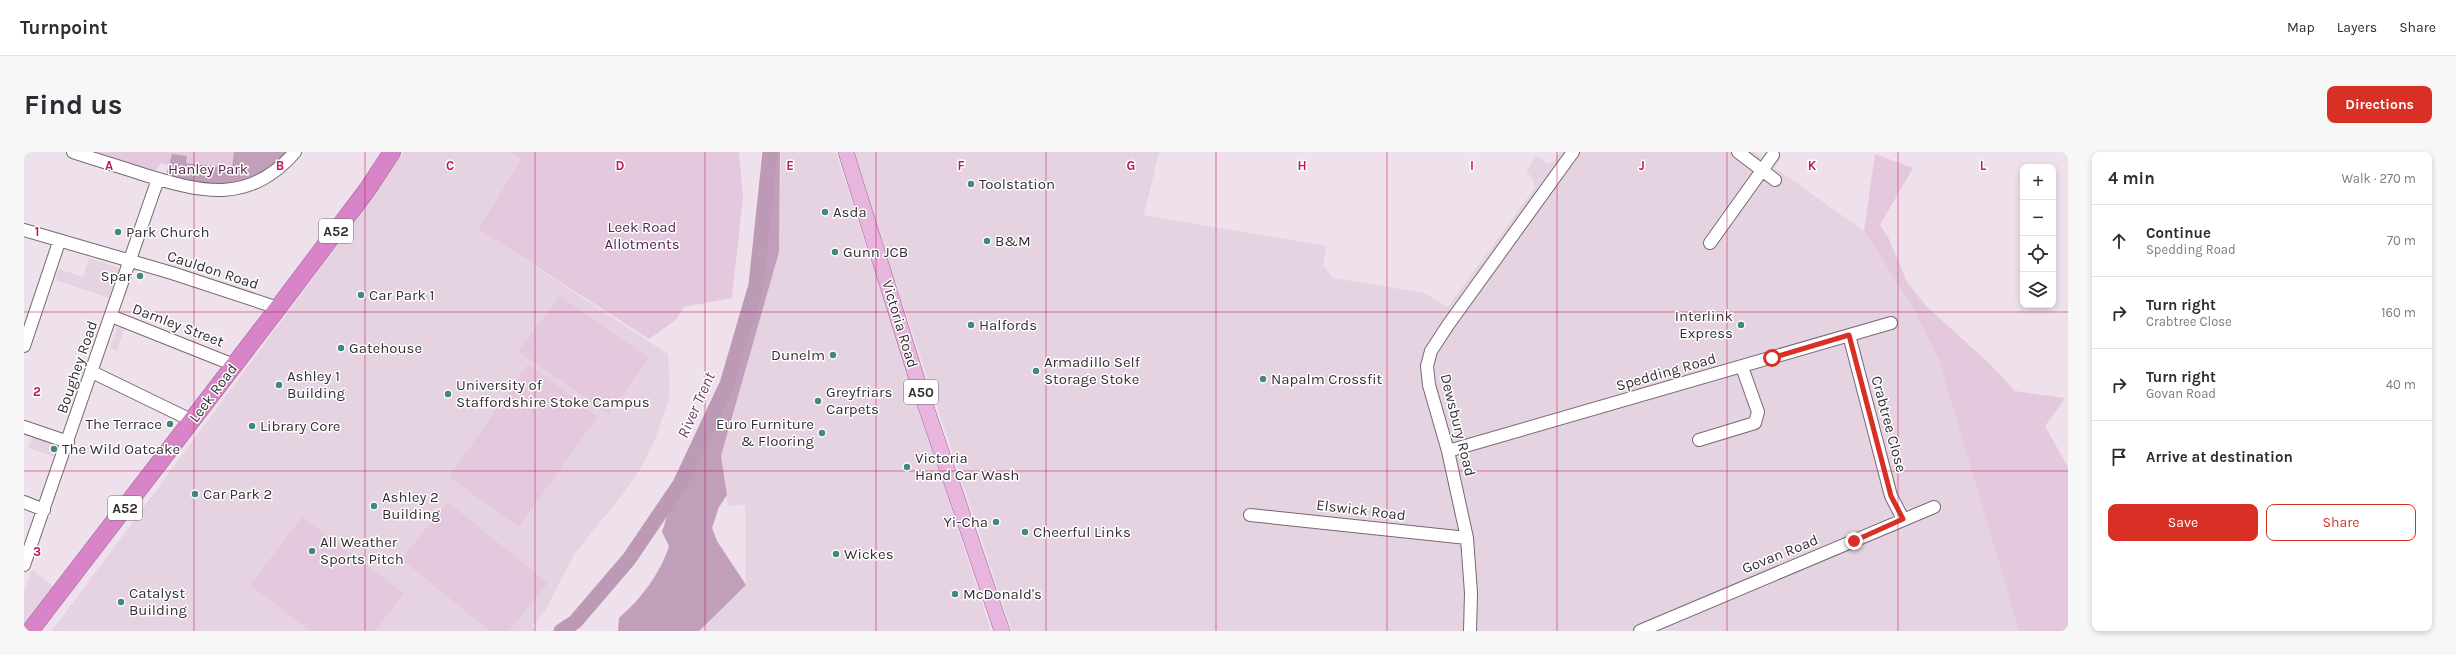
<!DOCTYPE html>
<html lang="en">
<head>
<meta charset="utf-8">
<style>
  :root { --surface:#fff; --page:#f7f7f7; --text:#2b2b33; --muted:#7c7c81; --line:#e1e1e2; --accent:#d93025 }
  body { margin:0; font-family:Karla,sans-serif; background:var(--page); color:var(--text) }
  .controls { position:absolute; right:12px; top:12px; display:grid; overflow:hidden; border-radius:8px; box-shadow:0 2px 6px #0003 }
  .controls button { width:36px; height:36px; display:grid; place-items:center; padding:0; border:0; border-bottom:1px solid var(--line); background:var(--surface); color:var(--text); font:20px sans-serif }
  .stop { position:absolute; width:12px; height:12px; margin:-9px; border:3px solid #d93025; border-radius:50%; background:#fff }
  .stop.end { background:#d93025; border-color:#fff; box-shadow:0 1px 4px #0008 }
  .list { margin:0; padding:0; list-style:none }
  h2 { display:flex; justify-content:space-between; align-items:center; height:52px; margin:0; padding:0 16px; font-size:17px }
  h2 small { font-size:13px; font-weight:400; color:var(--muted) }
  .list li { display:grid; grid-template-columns:26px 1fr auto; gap:12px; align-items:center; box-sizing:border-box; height:72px; padding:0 16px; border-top:1px solid var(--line) }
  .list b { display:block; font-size:15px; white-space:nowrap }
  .list p { margin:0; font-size:13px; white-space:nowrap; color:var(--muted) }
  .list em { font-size:13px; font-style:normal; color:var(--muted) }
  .actions { display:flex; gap:8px; padding:12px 16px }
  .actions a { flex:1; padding:9px 0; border:1px solid var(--accent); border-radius:8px; text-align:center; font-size:14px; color:var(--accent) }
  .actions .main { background:var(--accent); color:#fff }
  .icon { flex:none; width:22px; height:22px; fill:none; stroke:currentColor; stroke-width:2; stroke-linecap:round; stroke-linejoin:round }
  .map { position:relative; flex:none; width:2044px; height:479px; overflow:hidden; border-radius:8px }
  header { display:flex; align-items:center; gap:24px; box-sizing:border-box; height:56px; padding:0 20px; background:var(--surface); border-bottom:1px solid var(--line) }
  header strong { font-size:19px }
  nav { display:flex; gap:22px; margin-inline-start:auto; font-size:14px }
  .intro { display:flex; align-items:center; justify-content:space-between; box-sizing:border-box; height:96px; padding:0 24px }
  h1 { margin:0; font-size:28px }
  .button { padding:10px 18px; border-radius:8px; background:var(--accent); color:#fff; font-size:14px; font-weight:700 }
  main { display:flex; gap:24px; padding:0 24px }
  aside { flex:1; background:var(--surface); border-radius:8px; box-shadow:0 2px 6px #0003 }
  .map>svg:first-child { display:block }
  .built { fill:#e6d3e2 }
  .green { fill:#e4c9de }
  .forest { fill:#c19eba }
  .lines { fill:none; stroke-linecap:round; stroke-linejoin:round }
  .river { stroke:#bc99b4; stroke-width:15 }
  .minor-casing { stroke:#756972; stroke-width:14 }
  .major-casing { stroke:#9e6694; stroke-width:16 }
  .highway-casing { stroke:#9e6694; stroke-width:18 }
  .minor { stroke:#fff; stroke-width:12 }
  .major { stroke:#e7b5de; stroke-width:15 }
  .highway { stroke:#d784c8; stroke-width:17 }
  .route { stroke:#d93025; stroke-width:5 }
  .grid { fill:none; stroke:#c2185b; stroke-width:1; stroke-opacity:0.55 }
  .poi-dot { fill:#42887e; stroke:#fff; stroke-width:1.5 }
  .labels { text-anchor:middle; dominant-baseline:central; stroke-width:3; stroke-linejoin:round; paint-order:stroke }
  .shield { fill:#fff; stroke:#716d70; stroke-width:1 }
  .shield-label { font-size:14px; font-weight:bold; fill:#342f33 }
  .park-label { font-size:15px; fill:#52254b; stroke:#fff }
  .poi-label { font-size:15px; fill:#342f33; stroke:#fff; text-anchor:start }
  .street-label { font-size:15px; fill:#342f33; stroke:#fff }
  .water-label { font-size:16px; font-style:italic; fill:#6c3d64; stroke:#fff }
  .grid-label { font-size:13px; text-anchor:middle; font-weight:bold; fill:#c2185b; stroke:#fff; stroke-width:3; stroke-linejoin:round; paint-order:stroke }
</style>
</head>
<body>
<header>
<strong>Turnpoint</strong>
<nav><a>Map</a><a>Layers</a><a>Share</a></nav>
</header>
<div class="intro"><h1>Find us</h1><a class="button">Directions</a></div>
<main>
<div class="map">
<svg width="2044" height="479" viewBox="0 0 2044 479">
  <rect width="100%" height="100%" fill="#efe1ec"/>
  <path class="built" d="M379,0H486L497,7L454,77L644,202L646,234L644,250L630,290L618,314L599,342L551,401L521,459L508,474L513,479H28L341,56Z
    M757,0H812L967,479H674L722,433L721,352L704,354L697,304L755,100Z
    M828,0H1135L1120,63L1303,94L1299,113L1309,126L1400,141L1424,155L1510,37L1509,27L1502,19L1512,4L1524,12L1529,10L1536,0H1730L1738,6L1743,0H1753L1758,4L1751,16L1840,79L1889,156L1915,209L1995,479H988Z
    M65,106L95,116L85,146L31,128L35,117L59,125Z
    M93,175L100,178L93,199L86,196Z
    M8,285L35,294L31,305L4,296Z
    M8,418L30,435L0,474V440Z"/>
  <path class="green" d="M67,0H264L240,20L144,23V14L137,11L132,18H123Z
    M486,0H715L719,46L708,146L660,155L652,168L625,187L454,77L497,7Z
    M1851,2L1889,16L1856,73L1865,87L1883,130L1903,155L1965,211L1991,239L2041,246L2021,274L2044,315V479H1995L1915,209L1889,156L1840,79Z
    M536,144L625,206L585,262L494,199Z
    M504,212L574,264L495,375L425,325Z
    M424,350L524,431L485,479H466L377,407Z
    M278,365L380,441L351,479H286L226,433Z"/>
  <path class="forest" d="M210,0H264C243,25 211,35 180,34C169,34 157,28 146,26L143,20L148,2L163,4L162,11L208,16Z
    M749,0H756L755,100L697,304L703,343L695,355L688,376L693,389L722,433L675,479H594L595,466C617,447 636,422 645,394L638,380L643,364L674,308L707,230L724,181L737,130L742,94Z"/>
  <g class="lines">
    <path class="river" d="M537,479L551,470L605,407L656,332L703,232L732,133L746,0"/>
    <defs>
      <path id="minor" d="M49,0C73,8 97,15 121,23C180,41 226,52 271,0
        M1714,0L1751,28
        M0,78L148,121L254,156
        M1686,91L1749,3
        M87,164L210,213
        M1825,183L1867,344L1879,367
        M0,194L35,90
        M68,220L169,269
        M0,275L44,290
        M1675,288L1731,271L1734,260L1718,215
        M1424,299L1867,171
        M0,350L20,358
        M1226,363L1443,386
        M0,413L134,27
        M1446,479L1447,441L1443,386L1424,299L1405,233L1403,214L1407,199L1424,173L1549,0
        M1616,479L1910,355"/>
      <path id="major" d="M822,0L896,237L978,479"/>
      <path id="highway" d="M6,479L254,156L343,38L368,0"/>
    </defs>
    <use href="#minor" class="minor-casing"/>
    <use href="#major" class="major-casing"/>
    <use href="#highway" class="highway-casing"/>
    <use href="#minor" class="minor"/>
    <use href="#major" class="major"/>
    <use href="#highway" class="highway"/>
  </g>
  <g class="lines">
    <path class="route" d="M1748,206L1825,183L1867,344L1879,367L1830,389"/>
  </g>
  <path class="grid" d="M170,0V479M341,0V479M511,0V479M681,0V479M852,0V479M1022,0V479M1192,0V479M1363,0V479M1533,0V479M1703,0V479M1874,0V479M0,160H2044M0,319H2044"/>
  <g class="poi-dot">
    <circle cx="947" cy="32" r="4"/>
    <circle cx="801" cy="60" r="4"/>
    <circle cx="94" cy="80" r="4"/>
    <circle cx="963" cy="89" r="4"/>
    <circle cx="811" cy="100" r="4"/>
    <circle cx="116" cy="124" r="4"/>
    <circle cx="337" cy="143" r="4"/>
    <circle cx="947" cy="173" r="4"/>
    <circle cx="1717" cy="173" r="4"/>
    <circle cx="317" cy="196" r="4"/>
    <circle cx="809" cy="203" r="4"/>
    <circle cx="1012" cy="219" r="4"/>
    <circle cx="1239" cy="227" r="4"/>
    <circle cx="255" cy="233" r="4"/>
    <circle cx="424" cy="242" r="4"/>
    <circle cx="794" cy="249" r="4"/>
    <circle cx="146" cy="272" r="4"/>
    <circle cx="228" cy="274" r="4"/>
    <circle cx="798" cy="281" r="4"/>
    <circle cx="30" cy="297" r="4"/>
    <circle cx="883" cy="315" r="4"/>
    <circle cx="171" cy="342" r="4"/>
    <circle cx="350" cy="354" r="4"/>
    <circle cx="972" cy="370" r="4"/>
    <circle cx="1001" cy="380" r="4"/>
    <circle cx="288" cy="399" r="4"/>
    <circle cx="812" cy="402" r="4"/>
    <circle cx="931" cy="442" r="4"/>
    <circle cx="97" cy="450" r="4"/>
  </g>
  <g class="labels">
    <g class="shield">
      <rect x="295" y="67" width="34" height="24" rx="3"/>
      <rect x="880" y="228" width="34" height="24" rx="3"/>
      <rect x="84" y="344" width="34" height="24" rx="3"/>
    </g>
    <g class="shield-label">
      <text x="312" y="79">A52</text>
      <text x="897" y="240">A50</text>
      <text x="101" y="356">A52</text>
    </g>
    <g class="park-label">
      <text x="184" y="17">Hanley Park</text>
      <text x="618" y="75">Leek Road<tspan x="618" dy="17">Allotments</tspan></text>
    </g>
    <g class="poi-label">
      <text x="955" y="32">Toolstation</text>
      <text x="809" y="60">Asda</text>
      <text x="102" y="80">Park Church</text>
      <text x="971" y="89">B&amp;M</text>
      <text x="819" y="100">Gunn JCB</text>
      <text x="108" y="124" text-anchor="end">Spar</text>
      <text x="345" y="143">Car Park 1</text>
      <text x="1709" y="164" text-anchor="end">Interlink<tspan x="1709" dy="17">Express</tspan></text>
      <text x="955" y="173">Halfords</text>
      <text x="325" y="196">Gatehouse</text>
      <text x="801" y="203" text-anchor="end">Dunelm</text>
      <text x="1020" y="210">Armadillo Self<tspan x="1020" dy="17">Storage Stoke</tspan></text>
      <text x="263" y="224">Ashley 1<tspan x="263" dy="17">Building</tspan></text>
      <text x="1247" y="227">Napalm Crossfit</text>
      <text x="432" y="233">University of<tspan x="432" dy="17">Staffordshire Stoke Campus</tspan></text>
      <text x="802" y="240">Greyfriars<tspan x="802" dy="17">Carpets</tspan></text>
      <text x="138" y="272" text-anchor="end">The Terrace</text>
      <text x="790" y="272" text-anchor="end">Euro Furniture<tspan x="790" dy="17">&amp; Flooring</tspan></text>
      <text x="236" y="274">Library Core</text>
      <text x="38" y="297">The Wild Oatcake</text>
      <text x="891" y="306">Victoria<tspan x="891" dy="17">Hand Car Wash</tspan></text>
      <text x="179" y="342">Car Park 2</text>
      <text x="358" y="345">Ashley 2<tspan x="358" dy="17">Building</tspan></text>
      <text x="964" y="370" text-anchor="end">Yi-Cha</text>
      <text x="1009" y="380">Cheerful Links</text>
      <text x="296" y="390">All Weather<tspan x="296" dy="17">Sports Pitch</tspan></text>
      <text x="820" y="402">Wickes</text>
      <text x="105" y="441">Catalyst<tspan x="105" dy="17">Building</tspan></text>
      <text x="939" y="442">McDonald's</text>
    </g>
    <g class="street-label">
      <text transform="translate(189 118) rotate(18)">Cauldon Road</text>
      <text transform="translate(876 172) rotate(73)">Victoria Road</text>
      <text transform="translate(154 173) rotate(21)">Darnley Street</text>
      <text transform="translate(53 215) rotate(-71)">Boughey Road</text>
      <text transform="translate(1642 220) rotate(-16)">Spedding Road</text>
      <text transform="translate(189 241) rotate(-53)">Leek Road</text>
      <text transform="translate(1865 272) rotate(75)">Crabtree Close</text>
      <text transform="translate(1434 273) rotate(76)">Dewsbury Road</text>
      <text transform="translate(1337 358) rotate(7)">Elswick Road</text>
      <text transform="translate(1756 402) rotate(-22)">Govan Road</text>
    </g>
    <g class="water-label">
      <text transform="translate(672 253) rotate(-66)">River Trent</text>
    </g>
  </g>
  <g class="grid-label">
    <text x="85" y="18">A</text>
    <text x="256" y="18">B</text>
    <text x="426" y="18">C</text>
    <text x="596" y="18">D</text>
    <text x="766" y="18">E</text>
    <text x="937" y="18">F</text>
    <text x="1107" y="18">G</text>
    <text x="1278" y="18">H</text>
    <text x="1448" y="18">I</text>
    <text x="1618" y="18">J</text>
    <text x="1788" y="18">K</text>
    <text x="1959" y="18">L</text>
    <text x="13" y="84">1</text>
    <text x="13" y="244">2</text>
    <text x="13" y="404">3</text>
  </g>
</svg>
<div class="controls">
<button>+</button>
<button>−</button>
<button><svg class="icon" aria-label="locate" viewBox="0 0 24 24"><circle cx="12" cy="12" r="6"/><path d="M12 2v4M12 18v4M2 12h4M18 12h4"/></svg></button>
<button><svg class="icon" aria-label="layers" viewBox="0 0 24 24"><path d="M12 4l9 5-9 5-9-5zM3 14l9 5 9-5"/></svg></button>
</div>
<div class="stop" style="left:1748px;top:206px"></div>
<div class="stop end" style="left:1830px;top:389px"></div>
</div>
<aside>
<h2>4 min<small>Walk · 270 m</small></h2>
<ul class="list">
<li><svg class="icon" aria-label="ahead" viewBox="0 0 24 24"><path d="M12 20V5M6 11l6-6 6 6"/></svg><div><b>Continue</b><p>Spedding Road</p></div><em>70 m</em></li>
<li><svg class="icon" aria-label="right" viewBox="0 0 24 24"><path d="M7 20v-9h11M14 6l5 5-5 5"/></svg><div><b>Turn right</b><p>Crabtree Close</p></div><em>160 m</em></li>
<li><svg class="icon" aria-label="right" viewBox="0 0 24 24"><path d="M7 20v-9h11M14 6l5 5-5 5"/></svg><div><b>Turn right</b><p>Govan Road</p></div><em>40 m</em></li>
<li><svg class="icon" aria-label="arrive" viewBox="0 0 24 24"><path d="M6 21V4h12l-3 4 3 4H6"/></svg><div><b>Arrive at destination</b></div></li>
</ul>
<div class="actions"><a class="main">Save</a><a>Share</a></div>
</aside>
</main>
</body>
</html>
